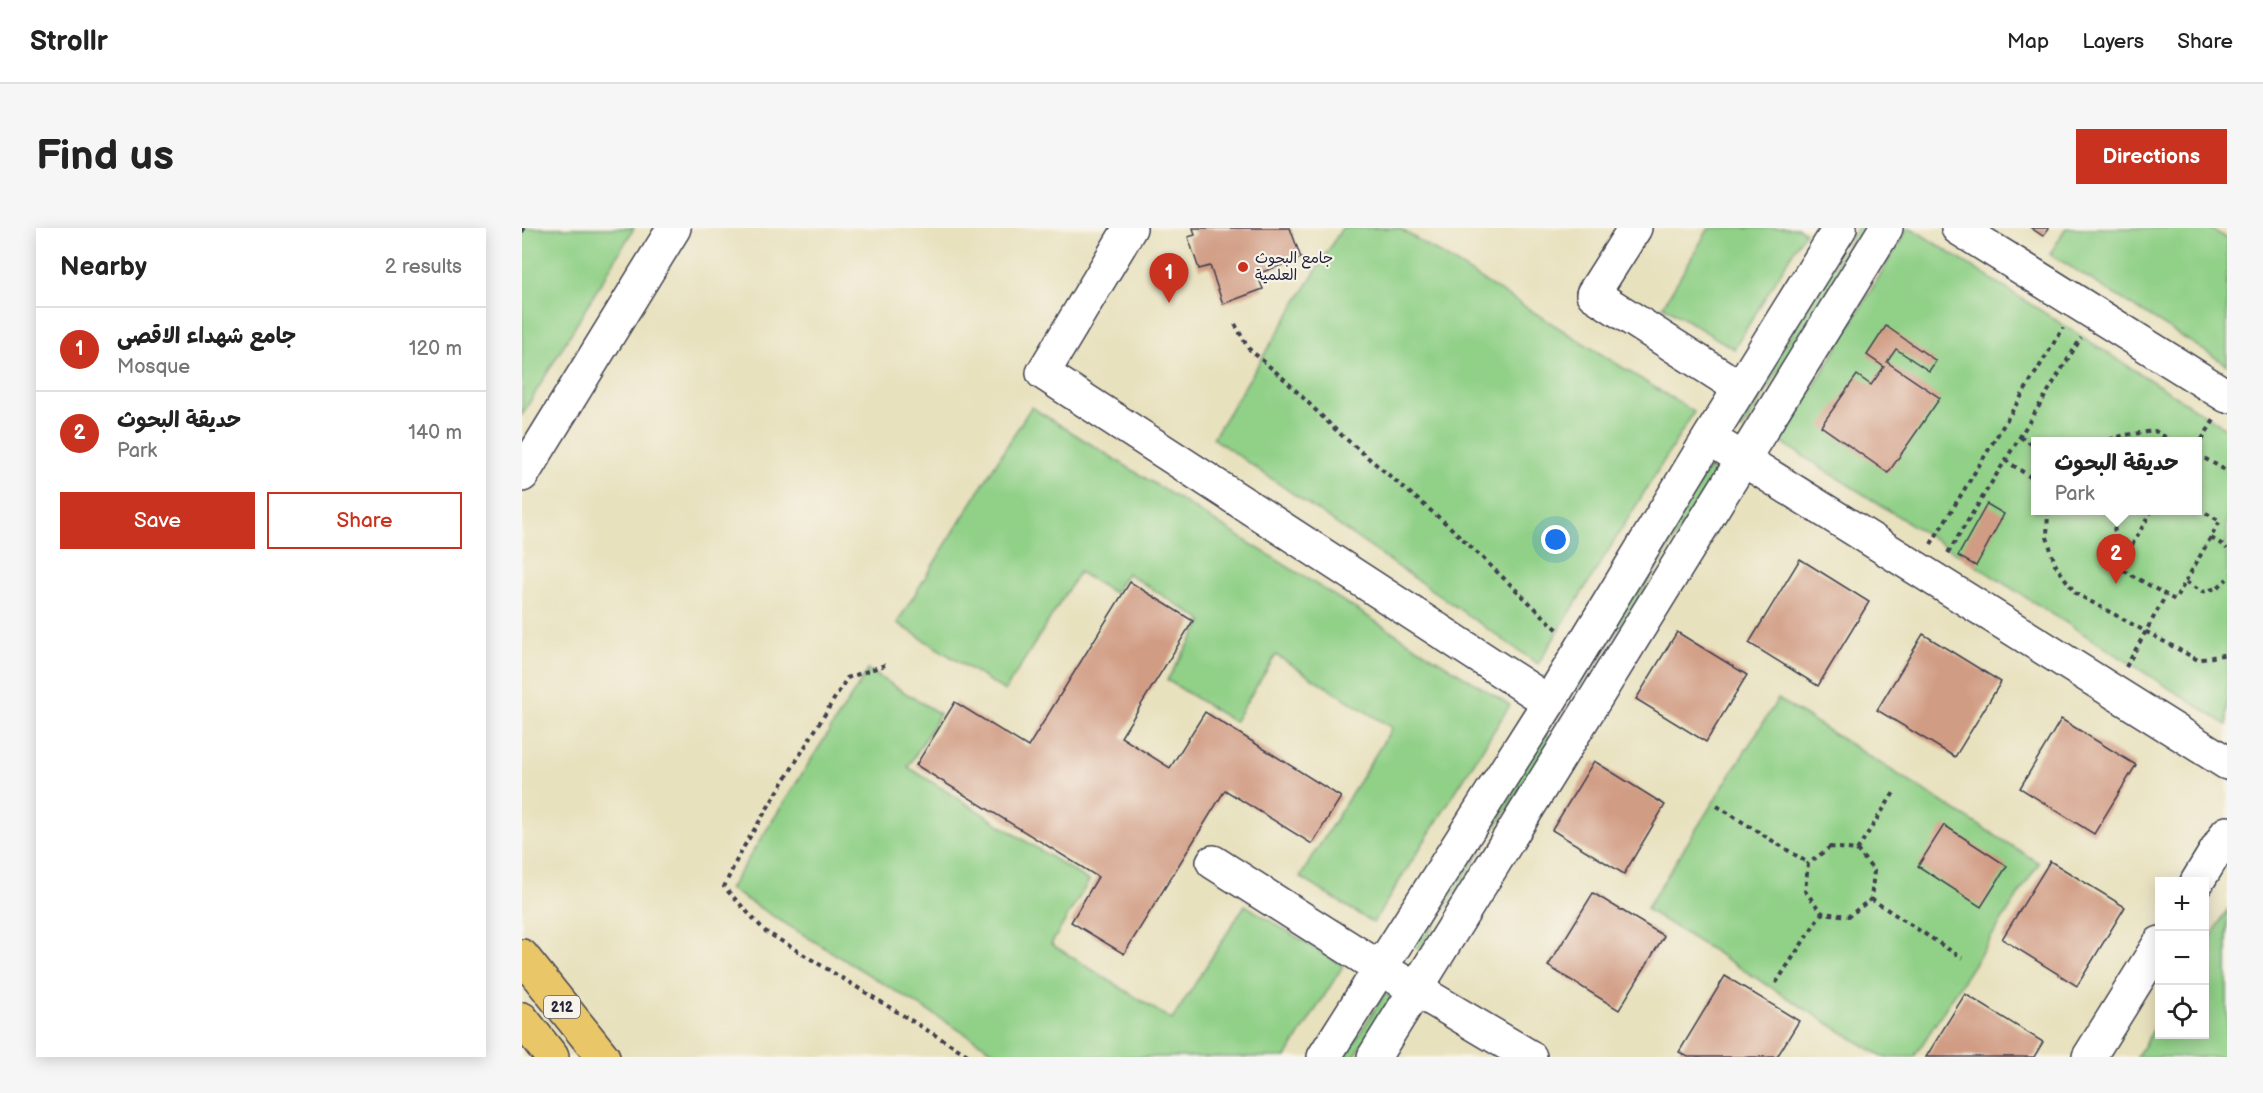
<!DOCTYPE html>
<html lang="en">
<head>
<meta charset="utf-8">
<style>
  :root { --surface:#fff; --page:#f6f6f6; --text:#222; --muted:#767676; --line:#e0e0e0; --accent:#c8321e }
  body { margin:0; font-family:"Balsamiq Sans","Playpen Sans Arabic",sans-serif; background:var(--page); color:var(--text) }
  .controls { position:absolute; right:18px; bottom:18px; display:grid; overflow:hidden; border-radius:0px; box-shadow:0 3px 15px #0003 }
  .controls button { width:54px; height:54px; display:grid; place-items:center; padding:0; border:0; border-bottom:2px solid var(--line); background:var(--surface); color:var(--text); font:30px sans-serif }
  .you { position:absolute; left:1034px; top:312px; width:21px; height:21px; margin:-15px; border:4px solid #fff; border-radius:50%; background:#1a73e8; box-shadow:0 0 0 9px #1a73e833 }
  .badge { display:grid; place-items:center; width:39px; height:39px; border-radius:50%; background:var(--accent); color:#fff; font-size:20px; font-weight:700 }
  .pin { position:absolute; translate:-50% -50px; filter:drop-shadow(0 2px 3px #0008) }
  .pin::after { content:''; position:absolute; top:32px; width:21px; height:18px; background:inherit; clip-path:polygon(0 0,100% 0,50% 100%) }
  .popup { position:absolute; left:1509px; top:209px; width:171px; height:78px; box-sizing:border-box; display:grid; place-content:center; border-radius:0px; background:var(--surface); filter:drop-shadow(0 2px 4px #0005); font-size:20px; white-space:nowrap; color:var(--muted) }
  .popup b { font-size:22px; color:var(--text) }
  .popup::after { content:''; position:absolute; left:50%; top:100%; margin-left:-12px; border:12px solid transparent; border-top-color:var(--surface) }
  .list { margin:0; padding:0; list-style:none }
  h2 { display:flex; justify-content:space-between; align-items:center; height:78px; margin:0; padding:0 24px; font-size:26px }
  h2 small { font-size:20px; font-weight:400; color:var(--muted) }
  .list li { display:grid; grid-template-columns:39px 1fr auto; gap:18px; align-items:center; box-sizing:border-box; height:84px; padding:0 24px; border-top:2px solid var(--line) }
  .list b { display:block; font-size:22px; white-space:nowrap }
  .list p { margin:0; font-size:20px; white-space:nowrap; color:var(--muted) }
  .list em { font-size:20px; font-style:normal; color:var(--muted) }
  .actions { display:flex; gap:12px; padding:18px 24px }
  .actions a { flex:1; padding:14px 0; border:2px solid var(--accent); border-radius:0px; text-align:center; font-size:21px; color:var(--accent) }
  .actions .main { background:var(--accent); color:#fff }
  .icon { flex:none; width:33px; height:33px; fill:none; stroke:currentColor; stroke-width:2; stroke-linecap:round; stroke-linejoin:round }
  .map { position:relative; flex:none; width:1705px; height:829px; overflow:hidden; border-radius:0px }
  header { display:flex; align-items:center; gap:36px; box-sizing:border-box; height:84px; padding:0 30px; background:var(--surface); border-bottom:2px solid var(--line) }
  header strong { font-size:28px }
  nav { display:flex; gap:33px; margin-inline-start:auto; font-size:21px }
  .intro { display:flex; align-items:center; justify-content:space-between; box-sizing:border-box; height:144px; padding:0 36px }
  h1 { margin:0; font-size:42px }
  .button { padding:15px 27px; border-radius:0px; background:var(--accent); color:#fff; font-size:21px; font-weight:700 }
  main { display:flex; gap:36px; padding:0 36px }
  aside { flex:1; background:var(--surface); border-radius:0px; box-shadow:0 3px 15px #0003 }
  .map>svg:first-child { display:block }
  .green { fill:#90d087; stroke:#597961; stroke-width:1.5; fill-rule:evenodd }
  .building { fill:#d19c84 }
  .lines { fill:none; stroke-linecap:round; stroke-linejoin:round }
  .minor-casing { stroke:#403f4f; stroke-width:36 }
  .major-casing { stroke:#403f4f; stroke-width:36 }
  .path { stroke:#403f4f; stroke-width:4; stroke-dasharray:4.5 4.5; stroke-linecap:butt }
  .minor { stroke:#fff; stroke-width:33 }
  .major { stroke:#e9c769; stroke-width:33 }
  .poi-dot { fill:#c8321e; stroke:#f7f3e8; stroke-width:2 }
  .labels { text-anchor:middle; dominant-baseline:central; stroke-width:4.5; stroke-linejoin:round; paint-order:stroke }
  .shield { fill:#f7f3e8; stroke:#62616f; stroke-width:1.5 }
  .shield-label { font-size:14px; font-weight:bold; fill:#22223b }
  .poi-label { font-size:15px; fill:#22223b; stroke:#f7f3e8; text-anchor:start }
</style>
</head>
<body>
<header>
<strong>Strollr</strong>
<nav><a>Map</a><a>Layers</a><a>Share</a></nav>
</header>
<div class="intro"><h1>Find us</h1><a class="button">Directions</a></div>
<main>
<aside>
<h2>Nearby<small>2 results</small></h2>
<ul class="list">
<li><span class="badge">1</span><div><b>جامع شهداء الاقصى</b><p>Mosque</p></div><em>120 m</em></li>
<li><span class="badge">2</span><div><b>حديقة البحوث</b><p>Park</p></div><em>140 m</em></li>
</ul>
<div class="actions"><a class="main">Save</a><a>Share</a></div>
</aside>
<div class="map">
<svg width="1705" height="829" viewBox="0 0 1705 829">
  <rect width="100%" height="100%" fill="#f7f3e8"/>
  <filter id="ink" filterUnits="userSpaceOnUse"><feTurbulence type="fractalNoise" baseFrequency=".0167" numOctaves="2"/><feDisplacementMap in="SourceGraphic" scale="12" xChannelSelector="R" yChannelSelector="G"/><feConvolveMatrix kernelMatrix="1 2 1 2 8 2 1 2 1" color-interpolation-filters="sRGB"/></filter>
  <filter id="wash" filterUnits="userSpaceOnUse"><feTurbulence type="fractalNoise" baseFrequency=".008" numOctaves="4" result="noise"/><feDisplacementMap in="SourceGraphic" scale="24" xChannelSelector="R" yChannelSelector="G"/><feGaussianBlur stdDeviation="1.35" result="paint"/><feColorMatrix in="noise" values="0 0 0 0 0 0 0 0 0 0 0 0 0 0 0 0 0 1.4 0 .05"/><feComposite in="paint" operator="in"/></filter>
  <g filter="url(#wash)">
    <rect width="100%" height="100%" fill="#e8e1be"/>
    <path class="green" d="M0,0H112L0,187Z
      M820,0H877L1172,184L1016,436L691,210Z
      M1187,0H1275L1283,4L1212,121L1141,78Z
      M1335,0H1344L1220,202L1213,198Z
      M1386,0H1389L1705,201V497L1259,214ZM1513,214H1675V282H1513Z
      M1544,0H1688L1705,11V137L1528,26Z
      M509,179L988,477L851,695L778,649L870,500L754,427L712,494L645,452L681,393L605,345L592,365L557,344L483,463L375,395Z
      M1186,241L1194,245L1058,463L1051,458Z
      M346,442L418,486L386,539L567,653L529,716L650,792L723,677L821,738L764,829H481L207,661Z
      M1256,471L1517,635L1392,829H1360L1124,681Z
      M1022,505L1029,510L897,722L890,717Z
      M1705,682V829H1615L1637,792L1638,806H1682L1683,719Z
      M863,765L870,769L832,829H823Z"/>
    <g id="blocks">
      <path class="building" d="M671,0H768L779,30L735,46L741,61L701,76L688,38L677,41L666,9L673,7Z
        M1509,0H1527L1521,8Z
        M1364,98L1414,133L1407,143L1374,121L1365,134L1418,170L1366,245L1299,198L1335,147L1349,157L1362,139L1345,127Z
        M1465,276L1482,286L1454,338L1436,328Z
        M1278,331L1347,374L1296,458L1227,415Z
        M608,354L671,393L599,509L648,540L683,484L819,569L790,616L703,562L602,726L549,694L576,649L394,537L433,474L506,519Z
        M1155,404L1225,447L1184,514L1114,471Z
        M1401,406L1479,454L1433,529L1355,482Z
        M1539,491L1614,537L1572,606L1498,560Z
        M1072,533L1143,577L1102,646L1030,602Z
        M1422,597L1485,638L1459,679L1396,638Z
        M1528,633L1603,679L1555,758L1480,711Z
        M1071,665L1142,708L1097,782L1026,738Z
        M1203,748L1277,793L1255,829H1166L1157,824Z
        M1443,766L1521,814L1512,829H1404Z"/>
    </g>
  </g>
  <g filter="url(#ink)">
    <use href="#blocks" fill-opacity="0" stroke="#403f4f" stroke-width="1.5"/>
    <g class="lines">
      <defs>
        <path id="minor" d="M608,0L521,145L1027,474
          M1113,0L1071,66L1218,160
          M1436,0L1705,168
          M1203,220L1705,535
          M0,247L152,0
          M691,634L858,740L1008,829
          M1675,654L1705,605
          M802,829L1027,474L1187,210L1318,0
          M852,829L1364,0
          M1567,829L1638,715"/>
        <path id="major" d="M0,728L81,829
          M0,791L30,829"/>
      </defs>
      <use href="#minor" class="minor-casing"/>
      <use href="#major" class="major-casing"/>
      <path class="path" d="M0,4L2,0
        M713,96L726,120L762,151L817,205L927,298L1037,403
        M1498,209L1513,218
        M1579,214L1603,207L1633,203L1652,214
        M1675,219L1692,192
        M1675,226L1705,243
        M1483,232L1513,252
        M1526,282L1525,309L1533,336L1553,365L1676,432L1705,426
        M1597,282C1588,297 1592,313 1607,321
        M1630,282L1597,340L1653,372L1698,293L1675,280
        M1689,310L1703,318L1705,321
        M1409,316L1541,100
        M1426,325L1559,110
        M1664,354L1680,364L1695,360L1705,351
        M363,437L325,450L218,625L202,659L243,703L449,829
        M1604,439L1644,367
        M1195,578L1286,635
        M1308,619L1335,622L1352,643L1349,671L1327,688L1300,685L1283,663L1286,636Z
        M1335,622L1373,563
        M1349,671L1440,730
        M1254,755L1300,685"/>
      <use href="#minor" class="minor"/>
      <use href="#major" class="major"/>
    </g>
  </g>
  <circle class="poi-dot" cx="721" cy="39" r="6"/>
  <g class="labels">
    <rect class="shield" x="22" y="768" width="36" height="22" rx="4.5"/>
    <g class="shield-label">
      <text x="40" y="779">212</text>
    </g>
    <g class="poi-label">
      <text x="733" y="30">جامع البحوث<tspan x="733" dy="17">العلمية</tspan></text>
    </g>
  </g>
</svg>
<div class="controls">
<button>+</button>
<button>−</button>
<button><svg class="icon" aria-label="locate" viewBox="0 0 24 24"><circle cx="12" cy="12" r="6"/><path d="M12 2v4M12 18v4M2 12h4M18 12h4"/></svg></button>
</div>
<div class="you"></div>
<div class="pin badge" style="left:647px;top:75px">1</div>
<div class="pin badge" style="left:1594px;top:356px">2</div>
<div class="popup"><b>حديقة البحوث</b>Park</div>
</div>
</main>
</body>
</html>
